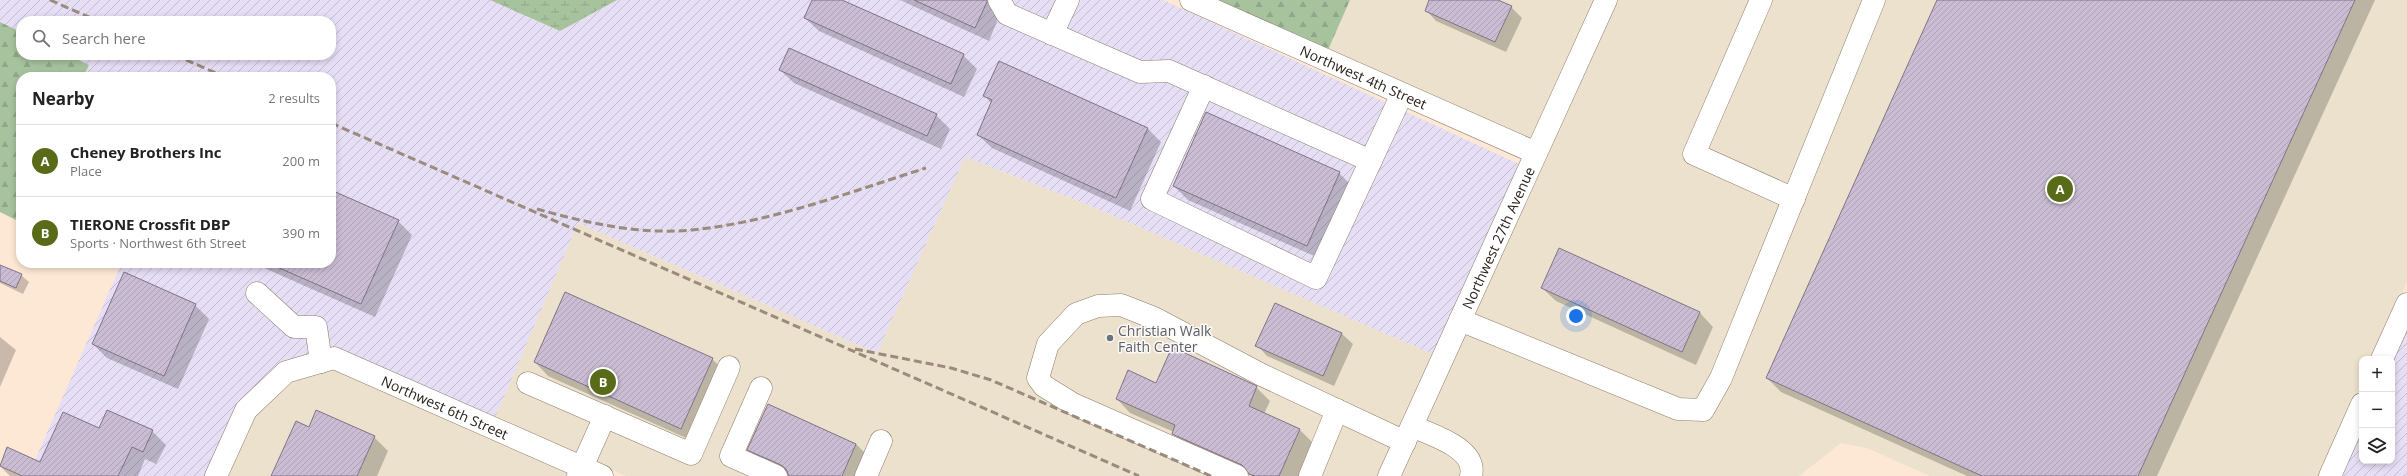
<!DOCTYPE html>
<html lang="en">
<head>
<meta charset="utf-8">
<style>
  :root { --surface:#fff; --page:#f2f2f2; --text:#222; --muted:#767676; --line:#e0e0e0; --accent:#596b18 }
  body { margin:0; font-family:"Open Sans",sans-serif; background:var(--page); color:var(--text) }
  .controls { position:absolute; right:12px; bottom:12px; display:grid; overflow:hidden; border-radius:8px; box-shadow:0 2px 6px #0003 }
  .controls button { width:36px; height:36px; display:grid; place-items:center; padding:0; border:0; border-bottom:1px solid var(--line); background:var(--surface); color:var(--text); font:20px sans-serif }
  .you { position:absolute; left:1576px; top:316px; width:14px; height:14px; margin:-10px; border:3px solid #fff; border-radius:50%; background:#1a73e8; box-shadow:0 0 0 6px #1a73e833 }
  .badge { display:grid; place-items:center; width:26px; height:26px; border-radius:50%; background:var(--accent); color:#fff; font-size:13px; font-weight:700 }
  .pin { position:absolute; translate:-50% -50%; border:2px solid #fff; box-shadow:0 1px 4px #0006 }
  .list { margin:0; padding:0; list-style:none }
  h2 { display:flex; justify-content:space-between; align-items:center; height:52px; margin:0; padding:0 16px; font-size:17px }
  h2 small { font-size:13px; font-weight:400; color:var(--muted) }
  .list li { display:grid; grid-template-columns:26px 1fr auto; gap:12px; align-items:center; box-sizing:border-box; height:72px; padding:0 16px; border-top:1px solid var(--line) }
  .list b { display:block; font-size:15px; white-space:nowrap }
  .list p { margin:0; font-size:13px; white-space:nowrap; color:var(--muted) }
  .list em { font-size:13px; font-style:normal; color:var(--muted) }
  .icon { flex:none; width:22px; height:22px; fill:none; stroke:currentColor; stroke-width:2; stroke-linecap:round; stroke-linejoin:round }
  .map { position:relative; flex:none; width:2407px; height:476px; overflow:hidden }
  .search { position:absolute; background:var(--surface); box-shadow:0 2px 6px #0003; left:16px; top:16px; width:320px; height:44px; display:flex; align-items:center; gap:10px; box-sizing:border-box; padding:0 14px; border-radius:16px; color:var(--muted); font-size:15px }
  .panel { position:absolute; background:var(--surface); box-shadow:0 2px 6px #0003; left:16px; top:72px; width:320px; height:196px; border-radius:16px }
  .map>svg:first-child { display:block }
  .commercial { fill:#ece1cc }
  .industrial { fill:url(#industrial-furrows) }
  .forest { fill:url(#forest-firs) }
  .wetland { fill:url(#wetland-marsh) }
  .shadow { fill:#0003 }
  .building { fill:url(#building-hatch); stroke:#807388 }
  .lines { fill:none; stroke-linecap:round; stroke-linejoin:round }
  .minor-casing { stroke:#8f7c6b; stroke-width:23 }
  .major-casing { stroke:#8f7c6b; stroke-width:23 }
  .minor { stroke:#fff; stroke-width:22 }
  .major { stroke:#fff; stroke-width:22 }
  .rail { stroke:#9a8b7d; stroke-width:3; stroke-dasharray:8 4; stroke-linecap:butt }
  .worship-dot { fill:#6b7280; stroke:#fdf9f5; stroke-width:1.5 }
  .labels { text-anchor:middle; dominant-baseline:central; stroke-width:3; stroke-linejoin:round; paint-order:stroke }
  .street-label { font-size:14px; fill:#2a221b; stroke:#fdf9f5 }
  .worship-label { font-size:14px; fill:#5b616d; stroke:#fdf9f5; text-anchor:start }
</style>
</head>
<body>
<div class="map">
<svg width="2407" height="476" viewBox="0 0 2407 476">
  <defs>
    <pattern id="industrial-furrows" width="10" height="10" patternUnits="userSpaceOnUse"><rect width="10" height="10" fill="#e5def4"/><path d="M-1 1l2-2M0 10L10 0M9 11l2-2" fill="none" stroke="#c5bed1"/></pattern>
    <pattern id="forest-firs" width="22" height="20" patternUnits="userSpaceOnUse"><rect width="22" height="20" fill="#a6c39e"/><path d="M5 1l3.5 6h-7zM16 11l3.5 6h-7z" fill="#8fa788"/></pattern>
    <pattern id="wetland-marsh" width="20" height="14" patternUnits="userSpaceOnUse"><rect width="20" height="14" fill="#a6c39e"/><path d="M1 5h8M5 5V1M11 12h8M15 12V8" fill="none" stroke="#8fa788"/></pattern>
    <pattern id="building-hatch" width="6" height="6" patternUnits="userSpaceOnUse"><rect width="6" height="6" fill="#cabdd3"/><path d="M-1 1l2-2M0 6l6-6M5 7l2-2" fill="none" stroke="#aea2b5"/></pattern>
  </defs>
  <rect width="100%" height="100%" fill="#fde8d5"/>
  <path class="commercial" d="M1350,0H1597L1532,141L1328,50Z
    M1616,0H2407V283L2373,359H2362V383L2320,476H1930L1867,448L1841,443L1799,476H1399Z
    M965,157L1081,202L1435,355L1380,476H626L495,418L578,223L877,353Z
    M332,368L570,472L568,476H226L253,415L289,381Z"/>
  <path class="industrial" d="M0,0H490L560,31L617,0H1163L1521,165L1435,355L1081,202L965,157L877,353L578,223L495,418L338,349L289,362L287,359L276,366V369L207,476H28L120,267L113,263H331V77H83L88,65L68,55H331V21H21V32L0,22Z
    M2407,325V476H2340L2362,426V461H2392V359Z"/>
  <path class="forest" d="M1215,0H1350L1328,50Z
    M0,22L21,32V55H68L89,65L83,77H21L20,222L0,212Z"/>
  <path class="wetland" d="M490,0H617L560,31Z"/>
  <path class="shadow" d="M813,0H839L963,55L977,69L964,97L819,31L805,18Z
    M900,0H986L1000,14L989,41Z
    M1430,0H1495L1511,7L1522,18L1506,52L1436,21L1426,10Z
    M1938,0H2375L2157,476H1967L1781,392L1767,378Z
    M780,70L936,115L950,129L941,149L794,83Z
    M985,96L1148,129L1161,142L1130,211L992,148L978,135L992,104Z
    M1339,173L1353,187L1321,259L1188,200L1174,186Z
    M331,191L398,221L412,235L375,317L253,263H331Z
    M1560,250L1700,313L1713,327L1696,365L1556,301L1542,288Z
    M0,268L21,275L29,282L23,294L0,283Z
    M124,274L195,305L209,319L178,389L107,358L93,344Z
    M1275,304L1342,334L1353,344L1334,386L1267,356L1257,345Z
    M0,337L16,350L0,387Z
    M712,359L726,372L695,442L548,376L535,362Z
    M1157,384L1256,387L1270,401L1264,414L1300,430L1313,443L1299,476H1252L1187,447L1173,433L1174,432L1130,413L1117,399Z
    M768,405L856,444L870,458L862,476H790L762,463L749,449Z
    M309,429L374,437L388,451L377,476H272Z
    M100,430L152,431L166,445L156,464L145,459L138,476H10L0,466L7,448L41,463Z"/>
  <path class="building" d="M812,0H842L964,54L951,84L804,18Z
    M914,0H987V2L975,28Z
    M1429,0H1498L1512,6L1495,42L1425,11Z
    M1937,0H2355L2138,476H1982L1766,378Z
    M789,48L937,114L927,136L779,70Z
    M999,61L1148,128L1116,198L977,135L992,100L983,96Z
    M1206,112L1340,172L1307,246L1173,186Z
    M331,190L399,220L361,304L268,263H331Z
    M1559,248L1700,312L1682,352L1541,288Z
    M0,265L22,274L16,288L0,281Z
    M124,272L196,304L164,376L92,344Z
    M565,292L713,358L681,429L534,362Z
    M1275,303L1342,333L1323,376L1255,346Z
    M1172,347L1257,386L1249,406L1300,429L1279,476H1255L1249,474L1242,465L1172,434L1175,425L1116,399L1128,370L1156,383Z
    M768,404L856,444L842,476H789L786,469L781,465L747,450Z
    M107,410L153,430L143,452L132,447L118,476H22L0,466L7,447L40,462L63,412L99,428Z
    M316,410L375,436L357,476H271L296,421L309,427Z"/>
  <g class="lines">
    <defs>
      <g id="minor">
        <path d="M999,0L1007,14L1140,72L1169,71L1371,161"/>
        <path id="s1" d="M1191,0L1536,153"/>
        <path d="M1761,0L1694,154L1794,199"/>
        <path d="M1052,34L1068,0"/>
        <path d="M1204,86L1152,199L1316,278L1402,94"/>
        <path d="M257,293L294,327H316L321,362"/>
        <path d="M1460,320L1678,409L1703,410L1721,378L1874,0"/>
        <path d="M2382,359L2407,304"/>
        <path d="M528,383L691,454L729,367"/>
        <path d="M761,388L731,456L776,476"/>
        <path d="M1412,426C1431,435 1478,448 1471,476"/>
        <path id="s2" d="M216,476L246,410L286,372L334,358L602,476"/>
        <path d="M578,476L605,416"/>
        <path d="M866,476L881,441"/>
        <path d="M1237,476L1073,404L1044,386L1038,378L1048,344L1076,314L1098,306L1121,305L1154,318L1262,375L1405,442"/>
        <path d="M1310,476L1337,410"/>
        <path d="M2330,476L2362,404"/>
      </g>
      <g id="major">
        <path id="s3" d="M1389,476L1606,0"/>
      </g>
    </defs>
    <use href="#minor" class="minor-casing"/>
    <use href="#major" class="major-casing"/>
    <use href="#minor" class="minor"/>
    <use href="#major" class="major"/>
    <path class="rail" d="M50,0L98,21
      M175,55L225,77
      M331,123L1139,476
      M537,209C587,223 640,235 692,230C772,222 850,192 926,168
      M855,349L951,368L991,380L1211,476"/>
  </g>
  <circle class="worship-dot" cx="1110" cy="338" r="4"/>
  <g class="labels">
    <g class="street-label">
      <text stroke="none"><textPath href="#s1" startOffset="189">Northwest 4th Street</textPath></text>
      <text stroke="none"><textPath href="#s3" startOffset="262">Northwest 27th Avenue</textPath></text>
      <text stroke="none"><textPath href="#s2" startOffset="299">Northwest 6th Street</textPath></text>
    </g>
    <g class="worship-label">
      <text x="1118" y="330">Christian Walk<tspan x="1118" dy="16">Faith Center</tspan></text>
    </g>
  </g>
</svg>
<div class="controls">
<button>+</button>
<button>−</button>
<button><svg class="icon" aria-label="layers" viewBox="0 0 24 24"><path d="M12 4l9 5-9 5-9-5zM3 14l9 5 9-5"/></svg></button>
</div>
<div class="you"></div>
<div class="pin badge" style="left:2060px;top:189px">A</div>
<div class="pin badge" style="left:603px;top:382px">B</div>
<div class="search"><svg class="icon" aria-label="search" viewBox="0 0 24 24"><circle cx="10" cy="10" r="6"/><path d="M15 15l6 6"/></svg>Search here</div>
<section class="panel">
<h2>Nearby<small>2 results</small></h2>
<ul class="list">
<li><span class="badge">A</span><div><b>Cheney Brothers Inc</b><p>Place</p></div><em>200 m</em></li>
<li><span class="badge">B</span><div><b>TIERONE Crossfit DBP</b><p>Sports · Northwest 6th Street</p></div><em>390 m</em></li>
</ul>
</section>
</div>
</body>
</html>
